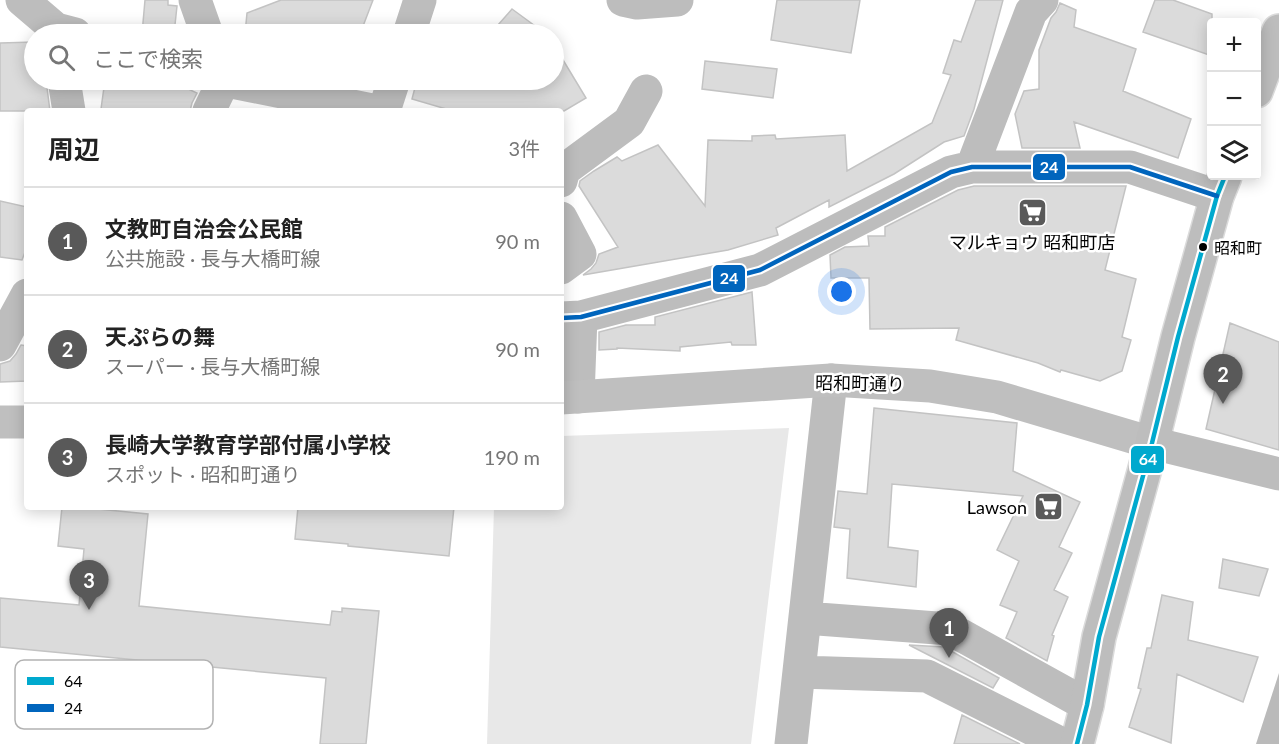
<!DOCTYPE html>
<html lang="ja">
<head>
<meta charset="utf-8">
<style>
  :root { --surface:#fff; --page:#f6f6f6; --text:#222; --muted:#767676; --line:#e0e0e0; --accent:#595959 }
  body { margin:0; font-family:Lato,"Noto Sans JP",sans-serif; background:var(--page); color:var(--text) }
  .controls { position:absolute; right:18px; top:18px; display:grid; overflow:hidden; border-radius:6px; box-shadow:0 3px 15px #0003 }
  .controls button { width:54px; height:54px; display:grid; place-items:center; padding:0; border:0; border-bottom:2px solid var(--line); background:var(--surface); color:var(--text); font:30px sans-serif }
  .you { position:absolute; left:842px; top:292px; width:21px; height:21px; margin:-15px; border:4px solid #fff; border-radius:50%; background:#1a73e8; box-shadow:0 0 0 9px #1a73e833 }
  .badge { display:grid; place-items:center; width:39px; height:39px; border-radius:50%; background:var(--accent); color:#fff; font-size:20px; font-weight:700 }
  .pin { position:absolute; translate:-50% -50px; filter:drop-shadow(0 2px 3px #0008) }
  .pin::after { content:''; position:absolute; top:32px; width:21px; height:18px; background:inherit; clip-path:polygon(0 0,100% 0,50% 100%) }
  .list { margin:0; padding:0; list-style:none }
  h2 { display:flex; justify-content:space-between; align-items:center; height:78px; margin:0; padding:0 24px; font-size:26px }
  h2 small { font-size:20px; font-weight:400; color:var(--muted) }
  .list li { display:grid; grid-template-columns:39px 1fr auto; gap:18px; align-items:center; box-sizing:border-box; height:108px; padding:0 24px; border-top:2px solid var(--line) }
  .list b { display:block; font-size:22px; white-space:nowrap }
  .list p { margin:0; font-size:20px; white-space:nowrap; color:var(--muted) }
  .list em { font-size:20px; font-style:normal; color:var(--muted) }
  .icon { flex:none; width:33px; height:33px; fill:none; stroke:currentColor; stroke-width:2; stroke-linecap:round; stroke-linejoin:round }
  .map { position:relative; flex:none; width:1279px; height:744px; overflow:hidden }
  .search { position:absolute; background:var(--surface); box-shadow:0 3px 15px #0003; left:24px; top:24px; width:540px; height:66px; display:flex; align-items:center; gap:15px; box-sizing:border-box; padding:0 21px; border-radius:33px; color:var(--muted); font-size:22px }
  .panel { position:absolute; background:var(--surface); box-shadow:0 3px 15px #0003; left:24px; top:108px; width:540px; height:402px; border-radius:6px }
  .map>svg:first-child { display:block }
  .green { fill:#e8e8e8 }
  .water { fill:#bababa }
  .building { fill:#dbdbdb; stroke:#c3c3c3; stroke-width:1.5 }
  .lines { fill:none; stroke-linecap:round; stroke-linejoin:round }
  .primary-casing { stroke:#dbdbdb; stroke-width:36 }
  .street { stroke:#bdbdbd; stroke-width:33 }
  .secondary { stroke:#bfbfbf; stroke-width:33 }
  .primary { stroke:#bdbdbd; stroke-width:33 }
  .bus-1-casing { stroke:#fff; stroke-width:9 }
  .bus-2-casing { stroke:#fff; stroke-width:9 }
  .bus-1 { stroke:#00a9ce; stroke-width:4.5 }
  .bus-2 { stroke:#0065bd; stroke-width:4.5 }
  .bus-dot { fill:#000; stroke:#fff; stroke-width:2 }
  .labels { text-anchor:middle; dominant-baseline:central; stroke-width:5; stroke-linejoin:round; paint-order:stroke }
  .bus-label { font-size:16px; fill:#000; stroke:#fff; text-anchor:start }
  .poi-label { font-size:18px; fill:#000; stroke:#fff }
  .street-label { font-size:18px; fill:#000; stroke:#fff }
  .key { fill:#fff; stroke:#b2b2b2; stroke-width:1.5 }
  .key-label { font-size:16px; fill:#000 }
  .line-badge { stroke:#fff; stroke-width:2 }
  .badge-label { font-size:16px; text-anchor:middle; font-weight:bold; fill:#fff }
</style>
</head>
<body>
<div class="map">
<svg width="1279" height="744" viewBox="0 0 1279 744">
  <rect width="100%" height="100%" fill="#fff"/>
  <path class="green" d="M789,428L751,744H487L494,507H561V436Z"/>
  <path class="water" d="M1279,673V744H1256Z"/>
  <path class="building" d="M145,0H168V5L177,6L174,34H142Z
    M281,0H373L360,34H245L247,13Z
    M777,0H860L851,53L771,40Z
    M976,0H1003L974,109L964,136L944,142L894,174L829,207V200L776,228L778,235L728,250L583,275L591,269L596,263L599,254L618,247L579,186L580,181L594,171L617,157L622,161L658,145L705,206L708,140L752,141V136L775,135L776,139L845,135L847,171L932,123L951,75L943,73L954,40L961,42Z
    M1155,0H1173L1212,14V56L1143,32Z
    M1060,3L1076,10L1074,27L1136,49L1123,91L1191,119L1178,158L1074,122L1080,148H1022L1015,114L1024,91L1039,89V50L1051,18L1056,12Z
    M512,9L546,34H490Z
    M34,42V80H46L50,111H0V43Z
    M554,45L586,98L564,111H453L412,99L417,80H554Z
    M705,61L777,69L773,98L702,89Z
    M105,80H169L197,93L192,103L190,111H120L101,109Z
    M974,186H1126L1105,270L1136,279L1122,337L1131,340L1122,371L1100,381L1061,370L1060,372L1038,363L956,340L959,328L870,329L869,278H831L830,255L845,247L869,246L868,236H885V227L958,190Z
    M0,201L27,207V247L22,260L0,257Z
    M752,292L756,345H732L731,342L680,347V351L617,348V349L599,350V332L626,325H655V317Z
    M1230,323L1279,342V450L1206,429Z
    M21,345L27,346V381L0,382V364L10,361L16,354Z
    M874,408L1017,423L1013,471L1080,502L1059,547L1072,553L1054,590L1068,597L1052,635L1054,636L1047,661L1006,638L1017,612L1000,605L1019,561L997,550L1023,496L892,484L888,547L918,551L916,587L847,578L850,529L834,527L838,491L867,494Z
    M62,507H78L148,514L139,606L330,625L332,611L342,612V608L379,611L366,744H320L326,678L0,647V598L79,605L84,549L58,546Z
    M298,507H454L449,556L348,546V544L295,539Z
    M1223,559L1268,569L1259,596L1219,588Z
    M1162,595L1193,602L1188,640L1258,657L1243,702L1177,674L1171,743L1129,727L1141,689L1138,688L1147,648H1151Z
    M909,645L944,647L999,678L993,688Z
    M962,715L1020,744H954Z"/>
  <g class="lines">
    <defs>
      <path id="primary" d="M1256,91L1279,31
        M1077,744L1087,705L1099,637L1152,443L1178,337L1217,196L1225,176"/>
    </defs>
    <use href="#primary" class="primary-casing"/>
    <path class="street" d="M22,0L56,29L75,34
      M195,0L207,34
      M623,0L637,3L677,0
      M409,34L420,0
      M64,80L69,111
      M222,80L377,111
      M209,111L224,80
      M384,111L394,80
      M972,167L1031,12L1042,0
      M561,181L564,170L629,122L646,91
      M561,218L580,254L561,268
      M561,318L581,317L760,270L951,172L972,167H1130L1217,196
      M0,345L27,295
      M578,397L581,317
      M1152,443L1279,474
      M805,618L950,629L1087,705
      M799,672L927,676L1062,744
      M791,744L831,380"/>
    <path class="secondary" d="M561,398L831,380L930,386L997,397L1152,443
      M0,422H27"/>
    <use href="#primary" class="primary"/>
    <defs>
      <path id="bus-1" d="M1077,744L1087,705L1099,637L1152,443L1178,337L1217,196L1225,176"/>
      <path id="bus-2" d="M561,318L581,317L760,270L951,172L972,167H1130L1217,196"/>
    </defs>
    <use href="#bus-1" class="bus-1-casing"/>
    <use href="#bus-2" class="bus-2-casing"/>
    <use href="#bus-1" class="bus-1"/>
    <use href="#bus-2" class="bus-2"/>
  </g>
  <defs>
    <symbol id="supermarket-square" viewBox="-11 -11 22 22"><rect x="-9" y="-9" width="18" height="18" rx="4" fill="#595959" stroke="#fff"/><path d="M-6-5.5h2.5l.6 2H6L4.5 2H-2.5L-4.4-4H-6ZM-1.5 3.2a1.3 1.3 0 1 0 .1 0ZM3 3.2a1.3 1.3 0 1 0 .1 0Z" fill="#fff"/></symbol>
  </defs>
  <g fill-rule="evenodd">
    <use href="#supermarket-square" x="1016" y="196" width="33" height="33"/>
    <use href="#supermarket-square" x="1032" y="490" width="33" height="33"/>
  </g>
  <circle class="bus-dot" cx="1203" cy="247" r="5"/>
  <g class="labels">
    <g class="bus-label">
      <text x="1214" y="247">昭和町</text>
    </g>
    <g class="poi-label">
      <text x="1032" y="242">マルキョウ 昭和町店</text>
      <text x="1027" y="507" text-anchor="end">Lawson</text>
    </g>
    <g class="street-label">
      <text transform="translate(860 383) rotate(1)">昭和町通り</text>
    </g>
  </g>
  <rect x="15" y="660" width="198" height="69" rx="9" class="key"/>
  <rect x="27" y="677" width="27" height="8" fill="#00a9ce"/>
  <rect x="27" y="704" width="27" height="8" fill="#0065bd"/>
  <g class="key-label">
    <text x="64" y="687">64</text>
    <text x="64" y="714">24</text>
  </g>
  <g class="line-badge">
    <rect x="1032" y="153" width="34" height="28" rx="6" fill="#0065bd"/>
    <rect x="712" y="264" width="34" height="29" rx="6" fill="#0065bd"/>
    <rect x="1130" y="445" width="35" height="29" rx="6" fill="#00a9ce"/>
  </g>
  <g class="badge-label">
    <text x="1049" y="173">24</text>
    <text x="729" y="284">24</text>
    <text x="1148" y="465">64</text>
  </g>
</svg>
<div class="controls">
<button>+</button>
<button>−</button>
<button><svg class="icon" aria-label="layers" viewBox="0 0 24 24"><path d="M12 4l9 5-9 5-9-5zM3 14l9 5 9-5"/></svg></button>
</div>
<div class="you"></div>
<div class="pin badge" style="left:949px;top:658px">1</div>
<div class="pin badge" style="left:1223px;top:404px">2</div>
<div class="pin badge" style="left:89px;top:610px">3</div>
<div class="search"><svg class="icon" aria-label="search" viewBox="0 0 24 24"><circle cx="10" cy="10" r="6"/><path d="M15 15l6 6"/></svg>ここで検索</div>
<section class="panel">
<h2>周辺<small>3件</small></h2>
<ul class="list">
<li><span class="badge">1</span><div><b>文教町自治会公民館</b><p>公共施設 · 長与大橋町線</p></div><em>90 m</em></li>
<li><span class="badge">2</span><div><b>天ぷらの舞</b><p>スーパー · 長与大橋町線</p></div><em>90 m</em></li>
<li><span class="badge">3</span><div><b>長崎大学教育学部付属小学校</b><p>スポット · 昭和町通り</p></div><em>190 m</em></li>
</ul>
</section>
</div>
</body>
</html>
